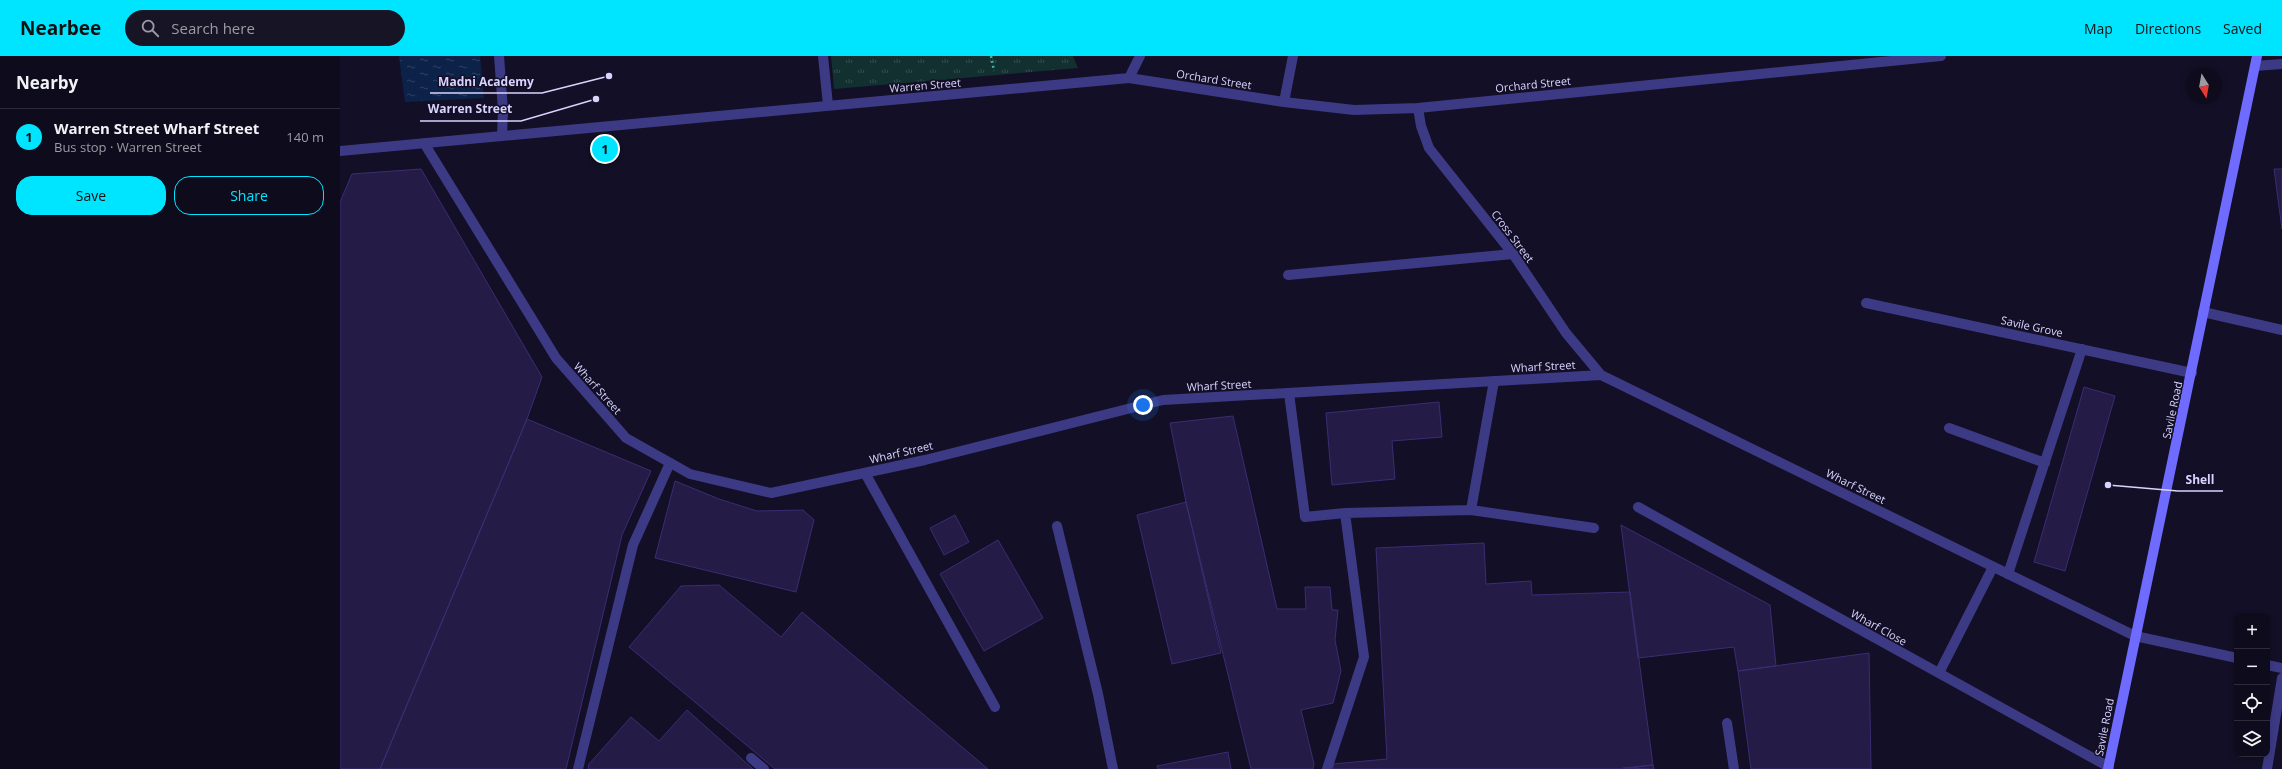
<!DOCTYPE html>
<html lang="en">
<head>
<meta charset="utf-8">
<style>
  :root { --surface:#0e0b1c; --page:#171425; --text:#f1f3f6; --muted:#9b9ba3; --line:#2e2b3b; --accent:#00e5ff }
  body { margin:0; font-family:"Open Sans",sans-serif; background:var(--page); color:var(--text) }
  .controls { position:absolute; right:12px; bottom:12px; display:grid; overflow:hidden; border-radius:8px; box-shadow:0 2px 6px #0003 }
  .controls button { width:36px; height:36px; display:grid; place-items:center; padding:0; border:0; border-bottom:1px solid var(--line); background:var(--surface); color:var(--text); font:20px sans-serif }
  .compass { position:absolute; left:1846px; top:12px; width:36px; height:36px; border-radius:50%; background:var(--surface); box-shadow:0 2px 6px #0003; rotate:169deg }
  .you { position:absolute; left:803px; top:349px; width:14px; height:14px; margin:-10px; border:3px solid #fff; border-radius:50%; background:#1a73e8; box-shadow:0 0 0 6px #1a73e833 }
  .badge { display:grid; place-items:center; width:26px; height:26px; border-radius:50%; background:var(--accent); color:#111; font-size:13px; font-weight:700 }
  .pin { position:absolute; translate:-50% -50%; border:2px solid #fff; box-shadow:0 1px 4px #0006 }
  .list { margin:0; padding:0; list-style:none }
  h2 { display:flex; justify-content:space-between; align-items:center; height:52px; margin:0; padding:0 16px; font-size:17px }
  h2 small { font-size:13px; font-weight:400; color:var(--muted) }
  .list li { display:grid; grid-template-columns:26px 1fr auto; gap:12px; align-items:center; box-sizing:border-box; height:56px; padding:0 16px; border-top:1px solid var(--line) }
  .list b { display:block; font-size:15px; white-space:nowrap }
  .list p { margin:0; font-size:13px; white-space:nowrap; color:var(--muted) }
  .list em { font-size:13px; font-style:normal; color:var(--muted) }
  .actions { display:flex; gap:8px; padding:12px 16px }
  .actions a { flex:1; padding:9px 0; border:1px solid var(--accent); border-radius:16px; text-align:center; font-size:14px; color:var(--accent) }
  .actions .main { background:var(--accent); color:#111 }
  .icon { flex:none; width:22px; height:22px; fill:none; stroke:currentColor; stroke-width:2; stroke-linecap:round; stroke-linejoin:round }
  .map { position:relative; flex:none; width:1942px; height:713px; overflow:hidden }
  header { display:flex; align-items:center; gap:24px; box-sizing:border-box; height:56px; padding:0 20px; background:var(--accent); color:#111 }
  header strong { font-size:19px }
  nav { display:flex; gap:22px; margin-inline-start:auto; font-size:14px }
  .search { width:280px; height:36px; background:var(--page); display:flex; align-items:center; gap:10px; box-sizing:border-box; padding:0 14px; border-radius:22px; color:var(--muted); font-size:15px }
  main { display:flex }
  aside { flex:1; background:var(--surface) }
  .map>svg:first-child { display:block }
  .park { fill:url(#park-tufts) }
  .water { fill:url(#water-ripples) }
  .building { fill:#241b47; stroke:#3b2d73 }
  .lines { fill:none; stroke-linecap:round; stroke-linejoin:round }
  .path { stroke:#2fb8b0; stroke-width:2.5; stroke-dasharray:2 3; stroke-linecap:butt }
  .lane { stroke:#3d3a85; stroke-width:10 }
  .street { stroke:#3d3a85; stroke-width:10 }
  .secondary { stroke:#6f6bff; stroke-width:10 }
  .labels { text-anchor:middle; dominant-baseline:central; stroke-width:3; stroke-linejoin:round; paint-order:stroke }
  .street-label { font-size:11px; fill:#d9d4ff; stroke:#130f26 }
  .leader { fill:none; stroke:#d9d4ff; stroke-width:1.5 }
  .callout-dot { fill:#d9d4ff; stroke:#130f26; stroke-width:1.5 }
  .callout-label { font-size:12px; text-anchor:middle; font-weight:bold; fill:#d9d4ff; stroke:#130f26; stroke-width:3; stroke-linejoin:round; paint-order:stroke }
</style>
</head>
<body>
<header>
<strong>Nearbee</strong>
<div class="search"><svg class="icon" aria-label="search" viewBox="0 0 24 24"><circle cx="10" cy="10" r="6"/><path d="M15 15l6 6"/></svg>Search here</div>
<nav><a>Map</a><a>Directions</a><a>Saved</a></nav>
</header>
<main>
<aside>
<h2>Nearby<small></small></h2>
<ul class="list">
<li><span class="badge">1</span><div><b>Warren Street Wharf Street</b><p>Bus stop · Warren Street</p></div><em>140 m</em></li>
</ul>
<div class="actions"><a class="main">Save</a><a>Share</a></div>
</aside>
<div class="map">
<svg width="1942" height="713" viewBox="0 0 1942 713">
  <defs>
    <pattern id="park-tufts" width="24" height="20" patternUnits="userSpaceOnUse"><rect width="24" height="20" fill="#12302f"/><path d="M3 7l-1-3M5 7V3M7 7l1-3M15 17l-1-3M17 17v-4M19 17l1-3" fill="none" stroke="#344d4e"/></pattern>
    <pattern id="water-ripples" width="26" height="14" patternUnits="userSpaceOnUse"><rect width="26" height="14" fill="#0c2248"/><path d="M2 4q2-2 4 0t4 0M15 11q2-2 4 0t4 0" fill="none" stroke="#2f4163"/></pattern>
  </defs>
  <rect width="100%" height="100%" fill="#130f26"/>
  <path class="park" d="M491,0H733L738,12L494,33Z"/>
  <path class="water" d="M59,0H140L144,42L65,46Z"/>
  <path class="building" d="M81,113L202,321L187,363L40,713H0V146L12,118Z
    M1934,113H1942V173Z
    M1744,331L1775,340L1725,515L1694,506Z
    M1099,346L1102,381L1052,385L1055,423L992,429L986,357Z
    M893,360L937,553H966L965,531H990L992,554H998L995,584L1001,615L993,647L961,654L974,708L973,713H911L846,446L830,367Z
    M187,363L311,415L282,479L226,713H40Z
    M335,425L379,443L417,455L463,454L474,464L456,536L315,502Z
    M846,446L881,597L832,608L797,459Z
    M615,459L629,486L604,499L590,472Z
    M1281,469L1430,549L1436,610L1398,615L1394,591L1298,602Z
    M658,484L703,562L644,595L600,518Z
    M1144,487L1146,528L1191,525L1192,539L1290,536L1313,709L1283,713H993V708L1047,703L1036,492Z
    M379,529L441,581L462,556L648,713H435L289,591L341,530Z
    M1529,597L1531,713H1411L1398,615Z
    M347,654L413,713H248L249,708L291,661L319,685Z
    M888,696L891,713H818L817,710Z
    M1313,709L1314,713L1283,712Z"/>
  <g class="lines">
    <path class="path" d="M651,0L654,15"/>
    <path class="lane" d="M159,0L163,54L162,80
      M948,219L1173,198
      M1154,325L1131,454L1254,472
      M949,337L965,461L1005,457L1131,454
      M1609,372L1705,407
      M525,417L655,651
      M717,470L758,638L773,713
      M1668,518L1742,293
      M1387,667L1394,713
      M411,702L424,713
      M238,713L293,489L330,407
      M987,713L1024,601L1005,457"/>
    <path class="street" d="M483,0L488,49
      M1915,10L1942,8
      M789,22L944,46L1014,54L1078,52L1601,0
      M944,46L953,0
      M1078,52L1081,70L1089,92L1173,198L1226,277L1261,319
      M84,87L216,302L286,382L350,418L431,437L585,404L823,344L1261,319L1795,580L1897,602
      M0,95L789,22L800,0
      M1526,247L1852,317
      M1863,256L1942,274
      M1298,451L1769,711
      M1927,609L1942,612
      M1599,617L1653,511
      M1927,713L1942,622"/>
    <path class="secondary" d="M1768,713L1917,0"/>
  </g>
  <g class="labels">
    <g class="street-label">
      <text transform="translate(874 23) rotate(9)">Orchard Street</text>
      <text transform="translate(1193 28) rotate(-6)">Orchard Street</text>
      <text transform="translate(585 29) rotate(-5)">Warren Street</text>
      <text transform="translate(1173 180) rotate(53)">Cross Street</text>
      <text transform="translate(1692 270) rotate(12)">Savile Grove</text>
      <text transform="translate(1203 310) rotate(-3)">Wharf Street</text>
      <text transform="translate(879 329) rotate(-3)">Wharf Street</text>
      <text transform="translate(258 332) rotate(48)">Wharf Street</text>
      <text transform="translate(1832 354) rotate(-78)">Savile Road</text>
      <text transform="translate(561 396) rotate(-13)">Wharf Street</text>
      <text transform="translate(1516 430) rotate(26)">Wharf Street</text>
      <text transform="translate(1539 571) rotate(29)">Wharf Close</text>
      <text transform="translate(1764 671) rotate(-79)">Savile Road</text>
    </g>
  </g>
  <path class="leader" d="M269 20L202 37H90M256 43L181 65H80M1768 429L1838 435H1883"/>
  <g class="callout-dot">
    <circle cx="269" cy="20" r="4"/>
    <circle cx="256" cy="43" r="4"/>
    <circle cx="1768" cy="429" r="4"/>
  </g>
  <g class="callout-label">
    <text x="146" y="30">Madni Academy</text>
    <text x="130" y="57">Warren Street</text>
    <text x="1860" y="428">Shell</text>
  </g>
</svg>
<div class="controls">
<button>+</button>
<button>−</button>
<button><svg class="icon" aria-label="locate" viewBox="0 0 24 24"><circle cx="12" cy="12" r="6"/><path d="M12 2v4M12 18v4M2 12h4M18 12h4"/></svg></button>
<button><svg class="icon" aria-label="layers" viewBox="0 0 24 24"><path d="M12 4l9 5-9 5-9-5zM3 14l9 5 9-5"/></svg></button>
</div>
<svg class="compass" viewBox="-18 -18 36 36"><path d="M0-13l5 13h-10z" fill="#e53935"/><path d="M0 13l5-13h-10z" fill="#9b9ba3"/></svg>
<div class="you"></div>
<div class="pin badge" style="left:265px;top:93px">1</div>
</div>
</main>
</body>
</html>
